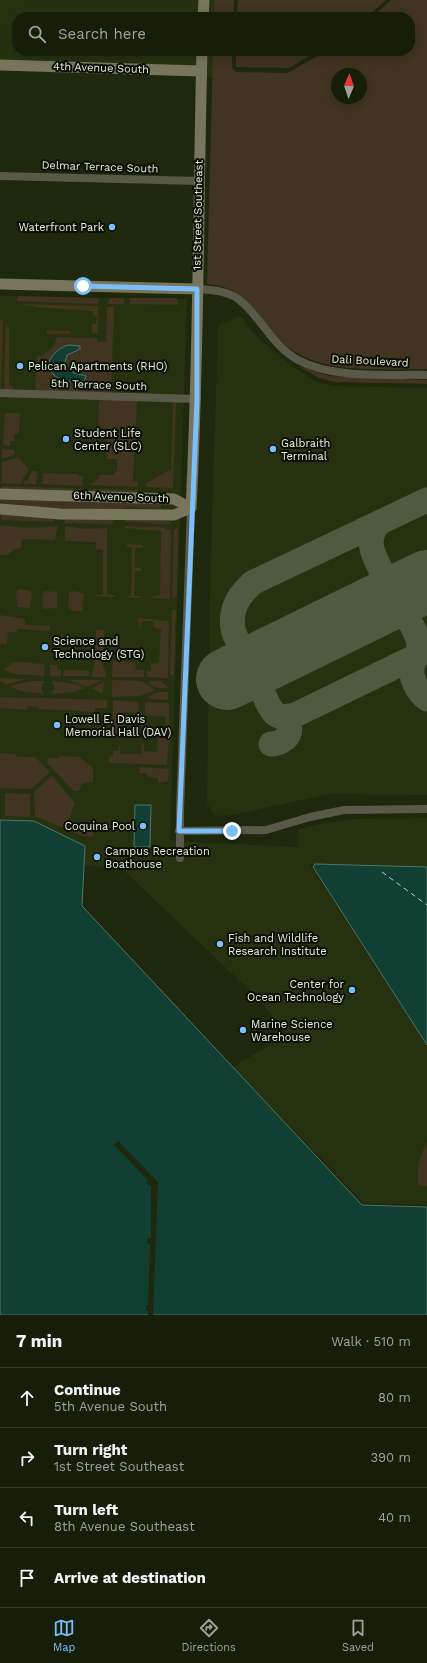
<!DOCTYPE html>
<html lang="en">
<head>
<meta charset="utf-8">
<style>
  :root { --surface:#161e0a; --page:#232b18; --text:#f1f3f6; --muted:#9ea29c; --line:#353c2b; --accent:#7bbef8 }
  body { margin:0; font-family:"Work Sans",sans-serif; background:var(--page); color:var(--text) }
  .compass { position:absolute; left:331px; top:68px; width:36px; height:36px; border-radius:50%; background:var(--surface); box-shadow:0 2px 10px #0003; rotate:2deg }
  .stop { position:absolute; width:12px; height:12px; margin:-9px; border:3px solid #7bbef8; border-radius:50%; background:#fff }
  .stop.end { background:#7bbef8; border-color:#fff; box-shadow:0 1px 4px #0008 }
  .list { margin:0; padding:0; list-style:none }
  h2 { display:flex; justify-content:space-between; align-items:center; height:52px; margin:0; padding:0 16px; font-size:17px }
  h2 small { font-size:13px; font-weight:400; color:var(--muted) }
  .list li { display:grid; grid-template-columns:26px 1fr auto; gap:12px; align-items:center; box-sizing:border-box; height:60px; padding:0 16px; border-top:1px solid var(--line) }
  .list b { display:block; font-size:15px; white-space:nowrap }
  .list p { margin:0; font-size:13px; white-space:nowrap; color:var(--muted) }
  .list em { font-size:13px; font-style:normal; color:var(--muted) }
  .icon { flex:none; width:22px; height:22px; fill:none; stroke:currentColor; stroke-width:2; stroke-linecap:round; stroke-linejoin:round }
  .map { position:relative; flex:none; width:427px; height:1315px; overflow:hidden }
  .search { position:absolute; background:var(--surface); box-shadow:0 2px 10px #0003; left:12px; right:12px; top:12px; height:44px; display:flex; align-items:center; gap:10px; box-sizing:border-box; padding:0 14px; border-radius:16px; color:var(--muted); font-size:15px }
  .sheet { height:292px; background:var(--surface) }
  nav { display:flex; justify-content:space-around; align-items:center; box-sizing:border-box; height:56px; border-top:1px solid var(--line); background:var(--surface); font-size:11px; color:var(--muted) }
  nav a { display:grid; justify-items:center; gap:2px }
  nav .on { color:var(--accent) }
  .map>svg:first-child { display:block }
  .built { fill:#26320f }
  .green { fill:#413420; fill-rule:evenodd }
  .water { fill:#123f34; stroke:#527467 }
  .pier { fill:#1e280d }
  .lines { fill:none; stroke-linecap:round; stroke-linejoin:round }
  .ferry { stroke:#94e1cb; stroke-width:1; stroke-dasharray:5 4; stroke-linecap:butt }
  .taxiway { stroke:#505a41; stroke-width:25 }
  .runway { stroke:#505a41; stroke-width:62 }
  .street { stroke:#5a5849; stroke-width:8 }
  .secondary { stroke:#78755d; stroke-width:11 }
  .route { stroke:#7bbef8; stroke-width:5 }
  .poi-dot { fill:#7bbef8; stroke:#0b0f05; stroke-width:1.5 }
  .labels { text-anchor:middle; dominant-baseline:central; stroke-width:4; stroke-linejoin:round; paint-order:stroke }
  .street-label { font-size:11px; fill:#e9f1df; stroke:#0b0f05 }
  .poi-label { font-size:11px; fill:#e9f1df; stroke:#0b0f05; text-anchor:start }
</style>
</head>
<body>
<div class="map">
<svg width="427" height="1315" viewBox="0 0 427 1315">
  <rect width="100%" height="100%" fill="#1e280d"/>
  <path class="built" d="M0,0H199L198,17H17V51H197V66L0,60Z
    M208,0H214V17H208Z
    M207,51H213V77H206Z
    M0,296L187,299L170,841L298,847L296,843L297,830L323,823L356,819L427,818V874L362,866L309,864L427,1046V1205L364,1203L233,1067L287,1035L259,999L120,867L84,866L85,846L34,821L0,820Z
    M240,316L256,336L290,365L317,382L335,386L427,388V795L330,794L237,814L216,816L207,804L210,592L218,326Z"/>
  <path class="green" d="M214,0H234L233,17H214Z
    M238,0H386L367,17H237Z
    M391,0H427V369C388,368 336,374 301,355C260,335 259,288 207,284L213,51H232V67L236,72L288,73L326,51H410V17H372ZM337,74H361V98H337Z
    M236,51H317L289,68L236,67Z
    M18,296L95,298L98,299L99,304L17,301Z
    M110,298H124V304H107Z
    M130,298H177L178,305L130,304Z
    M18,304L98,306V333H92V324H96L97,316L93,315V311L34,307V306Z
    M107,307H114L111,393L35,391L37,356C47,355 55,347 57,337L97,338L98,342H106Z
    M0,320H3L1,389H0Z
    M6,320L7,326L9,327V385L13,386V390L4,389Z
    M47,330L71,331V334H47Z
    M298,366L330,376L427,380V384L335,382L319,378Z
    M106,400H142L137,402L133,481L138,482V487L90,485L99,478V475H114L115,471H117V459H106L107,428L98,427L99,401Z
    M166,401L176,402L173,488L147,487L145,484L171,469L173,403Z
    M5,413H20L19,434H14V441H10V446L3,445Z
    M2,449L14,450L15,455L2,459Z
    M18,457L29,469L20,484L1,483L2,462Z
    M32,471H38L36,484H23L24,481H27Z
    M43,473L78,474L79,476H83L82,486L42,484Z
    M1,487L3,486L83,489V493L1,489Z
    M87,489L138,490L136,493H87Z
    M1,497L161,502V508L130,507L110,511L39,508L3,503L0,502Z
    M1,511L54,517L53,522L3,520L1,519Z
    M66,517L113,519V523L110,524L64,523Z
    M126,519L167,521L172,523C167,527 137,520 126,522Z
    M0,525L29,528L58,526L55,540L22,539L21,548L13,550L9,555H0Z
    M65,526L86,529L107,528V594L115,595V597L94,596L103,594V550L96,549V542L65,541Z
    M124,526L159,527L171,530L170,599L151,598L160,595L161,531L126,528Z
    M174,529H178L177,588L176,597L172,598Z
    M127,544L143,545L142,548H135V567L141,568V571H135L134,596H140L141,598L123,597L131,596L132,548L125,547Z
    M20,589L30,591L32,593L30,608L17,607L16,592Z
    M44,591L57,592V608L43,609L42,597Z
    M75,591L84,594L82,611H73L68,608L69,592Z
    M172,610H176L174,675H170Z
    M0,615L25,619V625L50,626L49,631L17,629V632H8L7,644H0Z
    M138,618L169,621L168,678L147,677V671H151V664L159,663L161,629L154,628L153,621H142L141,627L139,628Z
    M96,630H104L103,668L105,669L106,677H91L94,667Z
    M113,661L135,662L136,670H144V677H112Z
    M13,662L45,664L44,676L15,674L4,670Z
    M50,665H57V669L61,670V676H50Z
    M64,670L89,671L90,676H63Z
    M0,678L26,679L6,685L0,681Z
    M68,680H102L88,687Z
    M112,680L141,681L156,690L139,696L112,697Z
    M30,681H44L41,689L44,694L20,691L9,686Z
    M52,681L76,684L85,688L73,692L50,694L55,689Z
    M149,681H161L168,688H157L149,684Z
    M104,682L103,693H100L91,688Z
    M158,692H168V700L152,699L147,697Z
    M0,697L107,700V708H95V712L39,709V707L28,706L27,710L0,708Z
    M113,700L139,702L138,713L124,712L123,738L113,737Z
    M145,702L169,703V730H165L166,717L145,715Z
    M158,735H169L167,765L109,763V757L113,756V751H119V742L121,754H141L142,743L144,744V751L157,752Z
    M0,753L15,754L18,757H35L50,772L31,789L0,788Z
    M59,756L79,757L93,768V782H86L82,784L79,791H74L47,763L48,758H59Z
    M140,767L169,769L168,781L158,783V778L147,777V773H139Z
    M52,776L75,803L69,819V824L84,830H93V837L82,836L35,816L34,792Z
    M5,793L30,794V817L5,816Z
    M427,1142V1186H421L418,1183C416,1169 420,1155 427,1142Z"/>
  <path class="water" d="M68,345L80,346V349L67,355L65,362L66,368L74,373L86,376L84,382C75,383 61,382 54,375C41,363 56,349 68,345Z
    M135,805H151L150,847H134Z
    M0,820L34,821L85,846L82,906L362,1205L427,1207V1315H0Z
    M315,864L427,867V1045L313,867Z"/>
  <path class="pier" d="M118,1141L158,1182L153,1315H148V1311H146V1305H148L150,1244L147,1243L148,1238H151V1185L150,1186L146,1183L148,1180L114,1145Z"/>
  <g class="lines">
    <path class="ferry" d="M382,872L427,905"/>
    <path class="taxiway" d="M378,524C365,540 373,554 381,570
      M375,606L382,593L381,570C391,584 403,590 419,585
      M403,609C408,619 417,632 419,643C420,651 416,656 413,664C409,676 417,692 427,699
      M275,655C239,663 222,626 239,598C243,592 248,588 252,583L427,500
      M268,658L258,671C257,681 268,707 275,714C280,718 287,717 289,725C293,737 280,744 271,744
      M282,717L295,715L427,651"/>
    <path class="runway" d="M227,679L427,581"/>
    <path class="street" d="M0,176L199,181
      M197,289C213,290 231,291 243,303C263,321 273,346 298,360C333,379 387,374 427,375
      M0,393L197,399
      M179,831L266,830L310,817L344,810L427,809
      M180,858V811L191,508"/>
    <path class="secondary" d="M203,17L204,0
      M0,65L201,71
      M0,284L197,289
      M0,494L174,499L191,508
      M191,508C199,356 198,203 202,51
      M0,509L60,514L174,515L191,508"/>
  </g>
  <g class="lines">
    <path class="route" d="M83,286L197,289V400L179,831H232"/>
  </g>
  <g class="poi-dot">
    <circle cx="112" cy="227" r="4"/>
    <circle cx="20" cy="366" r="4"/>
    <circle cx="66" cy="439" r="4"/>
    <circle cx="273" cy="449" r="4"/>
    <circle cx="45" cy="647" r="4"/>
    <circle cx="57" cy="725" r="4"/>
    <circle cx="143" cy="826" r="4"/>
    <circle cx="97" cy="857" r="4"/>
    <circle cx="220" cy="944" r="4"/>
    <circle cx="352" cy="990" r="4"/>
    <circle cx="243" cy="1030" r="4"/>
  </g>
  <g class="labels">
    <g class="street-label">
      <text transform="translate(101 68) rotate(2)">4th Avenue South</text>
      <text transform="translate(100 167) rotate(2)">Delmar Terrace South</text>
      <text transform="translate(198 215) rotate(-89)">1st Street Southeast</text>
      <text transform="translate(370 361) rotate(3)">Dali Boulevard</text>
      <text transform="translate(99 385) rotate(2)">5th Terrace South</text>
      <text transform="translate(121 497) rotate(2)">6th Avenue South</text>
    </g>
    <g class="poi-label">
      <text x="104" y="227" text-anchor="end">Waterfront Park</text>
      <text x="28" y="366">Pelican Apartments (RHO)</text>
      <text x="74" y="433">Student Life<tspan x="74" dy="13">Center (SLC)</tspan></text>
      <text x="281" y="443">Galbraith<tspan x="281" dy="13">Terminal</tspan></text>
      <text x="53" y="641">Science and<tspan x="53" dy="13">Technology (STG)</tspan></text>
      <text x="65" y="719">Lowell E. Davis<tspan x="65" dy="13">Memorial Hall (DAV)</tspan></text>
      <text x="135" y="826" text-anchor="end">Coquina Pool</text>
      <text x="105" y="851">Campus Recreation<tspan x="105" dy="13">Boathouse</tspan></text>
      <text x="228" y="938">Fish and Wildlife<tspan x="228" dy="13">Research Institute</tspan></text>
      <text x="344" y="984" text-anchor="end">Center for<tspan x="344" dy="13">Ocean Technology</tspan></text>
      <text x="251" y="1024">Marine Science<tspan x="251" dy="13">Warehouse</tspan></text>
    </g>
  </g>
</svg>
<svg class="compass" viewBox="-18 -18 36 36"><path d="M0-13l5 13h-10z" fill="#e53935"/><path d="M0 13l5-13h-10z" fill="#9ea29c"/></svg>
<div class="stop" style="left:83px;top:286px"></div>
<div class="stop end" style="left:232px;top:831px"></div>
<div class="search"><svg class="icon" aria-label="search" viewBox="0 0 24 24"><circle cx="10" cy="10" r="6"/><path d="M15 15l6 6"/></svg>Search here</div>
</div>
<section class="sheet">
<h2>7 min<small>Walk · 510 m</small></h2>
<ul class="list">
<li><svg class="icon" aria-label="ahead" viewBox="0 0 24 24"><path d="M12 20V5M6 11l6-6 6 6"/></svg><div><b>Continue</b><p>5th Avenue South</p></div><em>80 m</em></li>
<li><svg class="icon" aria-label="right" viewBox="0 0 24 24"><path d="M7 20v-9h11M14 6l5 5-5 5"/></svg><div><b>Turn right</b><p>1st Street Southeast</p></div><em>390 m</em></li>
<li><svg class="icon" aria-label="left" viewBox="0 0 24 24"><path d="M17 20v-9H6M10 6l-5 5 5 5"/></svg><div><b>Turn left</b><p>8th Avenue Southeast</p></div><em>40 m</em></li>
<li><svg class="icon" aria-label="arrive" viewBox="0 0 24 24"><path d="M6 21V4h12l-3 4 3 4H6"/></svg><div><b>Arrive at destination</b></div></li>
</ul>
</section>
<nav>
<a class="on"><svg class="icon" aria-label="map" viewBox="0 0 24 24"><path d="M3 6l6-2 6 2 6-2v14l-6 2-6-2-6 2zM9 4v14M15 6v14"/></svg>Map</a>
<a><svg class="icon" aria-label="directions" viewBox="0 0 24 24"><path d="M12 3l9 9-9 9-9-9zM9 14v-3h6M13 9l2 2-2 2"/></svg>Directions</a>
<a><svg class="icon" aria-label="saved" viewBox="0 0 24 24"><path d="M7 4h10v16l-5-4-5 4z"/></svg>Saved</a>
</nav>
</body>
</html>
